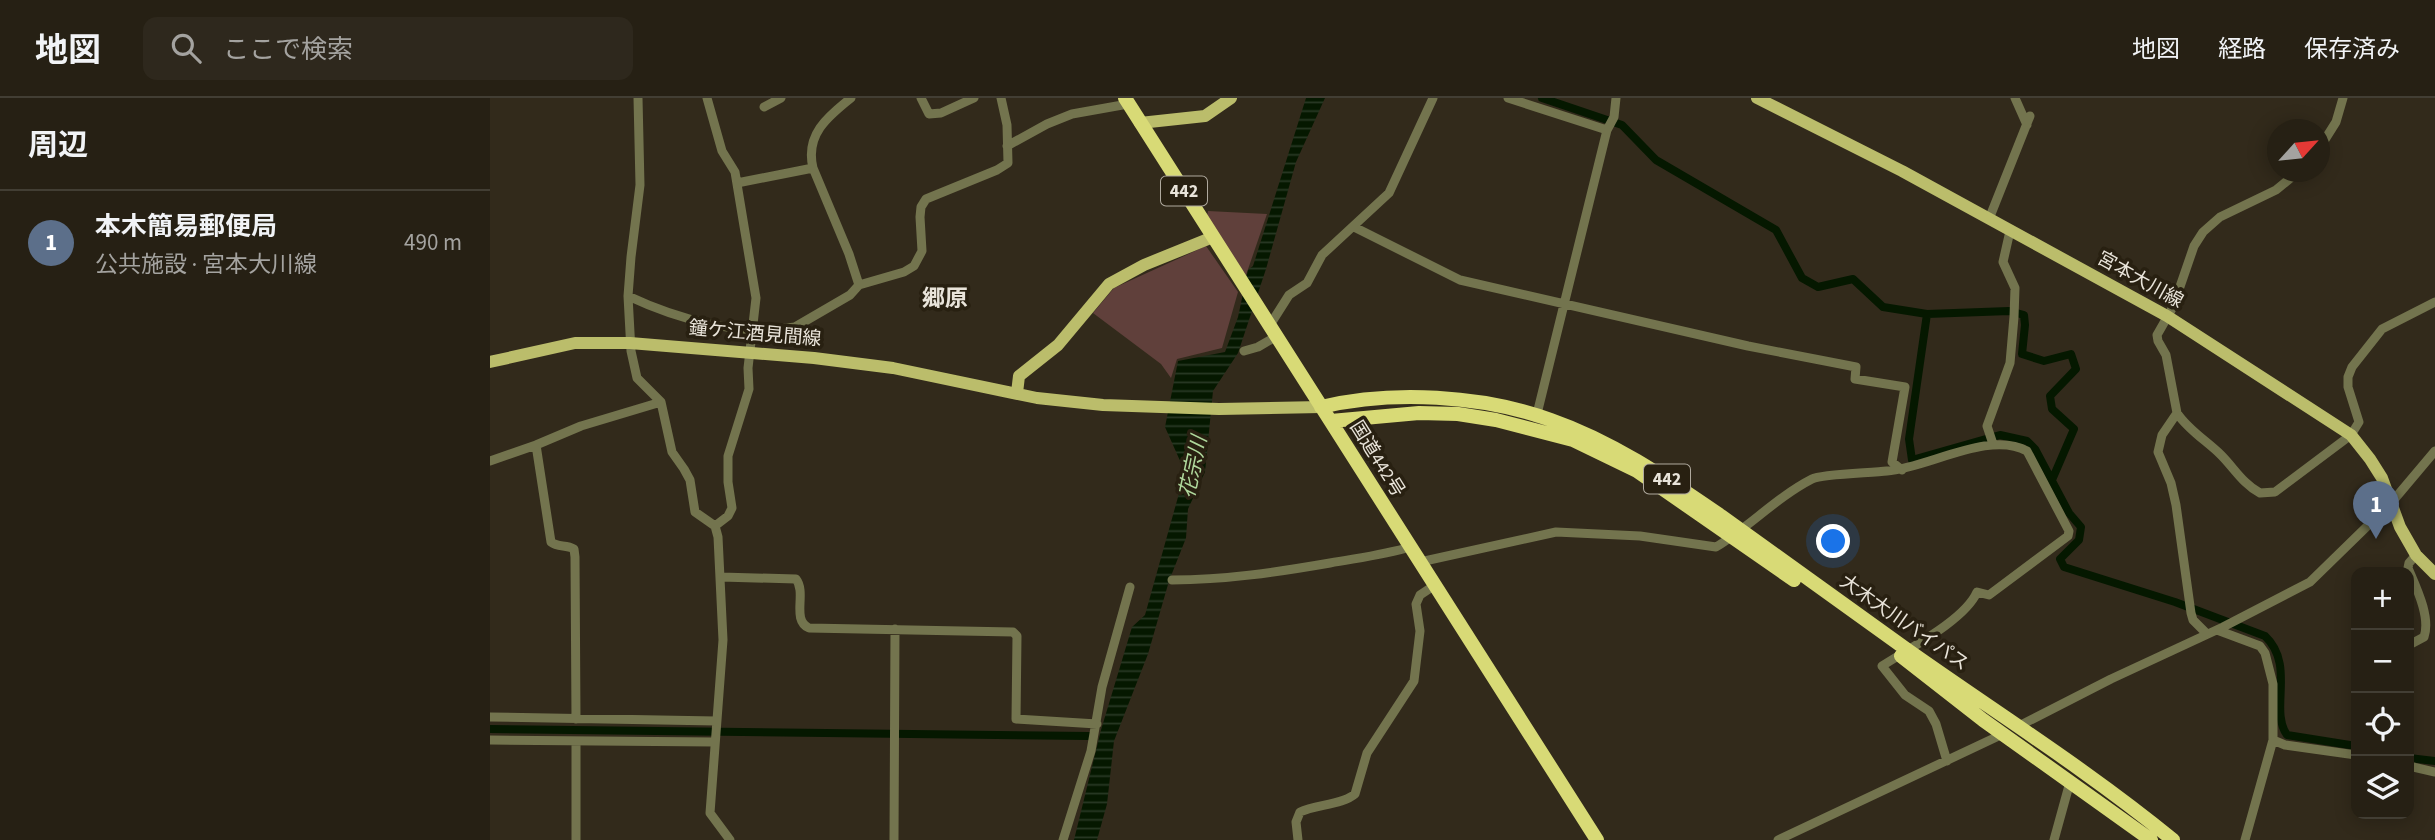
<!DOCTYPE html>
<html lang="ja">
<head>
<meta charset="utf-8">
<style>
  :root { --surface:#262014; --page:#2e281d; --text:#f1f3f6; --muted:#a4a3a0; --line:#423e34; --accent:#d59cfb }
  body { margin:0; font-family:"Source Sans 3","Noto Sans JP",sans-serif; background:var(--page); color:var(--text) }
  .controls { position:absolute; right:21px; bottom:21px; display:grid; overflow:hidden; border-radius:14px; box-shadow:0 4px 18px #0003 }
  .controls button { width:63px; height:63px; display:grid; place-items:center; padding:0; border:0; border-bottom:2px solid var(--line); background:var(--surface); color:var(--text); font:35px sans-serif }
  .compass { position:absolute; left:1777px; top:21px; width:63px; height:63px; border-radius:50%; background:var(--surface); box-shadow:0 4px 18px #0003; rotate:63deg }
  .you { position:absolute; left:1344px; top:444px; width:24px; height:24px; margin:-18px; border:5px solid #fff; border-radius:50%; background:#1a73e8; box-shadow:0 0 0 10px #1a73e833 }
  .badge { display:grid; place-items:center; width:46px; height:46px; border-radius:50%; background:var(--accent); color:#fff; font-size:23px; font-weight:700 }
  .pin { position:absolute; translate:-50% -58px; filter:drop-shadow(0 2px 4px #0008) }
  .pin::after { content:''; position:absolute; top:37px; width:24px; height:21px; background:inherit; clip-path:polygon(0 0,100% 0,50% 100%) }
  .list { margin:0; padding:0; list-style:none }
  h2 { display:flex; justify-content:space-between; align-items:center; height:91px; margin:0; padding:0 28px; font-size:30px }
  h2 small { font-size:23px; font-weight:400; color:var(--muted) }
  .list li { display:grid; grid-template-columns:46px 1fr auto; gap:21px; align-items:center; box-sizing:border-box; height:105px; padding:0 28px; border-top:2px solid var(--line) }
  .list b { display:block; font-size:26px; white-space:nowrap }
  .list p { margin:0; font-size:23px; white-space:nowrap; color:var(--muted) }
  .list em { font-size:23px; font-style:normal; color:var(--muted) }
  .icon { flex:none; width:38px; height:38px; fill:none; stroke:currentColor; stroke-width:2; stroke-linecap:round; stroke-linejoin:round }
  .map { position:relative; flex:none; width:1945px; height:742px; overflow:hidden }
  header { display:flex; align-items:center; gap:42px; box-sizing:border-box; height:98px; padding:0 35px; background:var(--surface); border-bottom:2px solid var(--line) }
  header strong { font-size:33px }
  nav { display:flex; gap:38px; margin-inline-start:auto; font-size:24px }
  .search { width:490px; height:63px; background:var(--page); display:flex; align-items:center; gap:18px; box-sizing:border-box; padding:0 24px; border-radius:14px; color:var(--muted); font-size:26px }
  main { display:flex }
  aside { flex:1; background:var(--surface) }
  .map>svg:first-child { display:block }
  .green { fill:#60403b }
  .water { fill:url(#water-rules) }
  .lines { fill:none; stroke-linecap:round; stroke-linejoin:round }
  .canal { stroke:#051800; stroke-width:8 }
  .minor { stroke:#73744e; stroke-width:9 }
  .major { stroke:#bbbd6b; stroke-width:12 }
  .highway { stroke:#d8da76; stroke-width:14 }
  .labels { text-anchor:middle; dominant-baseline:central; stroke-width:7; stroke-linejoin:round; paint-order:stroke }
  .shield { fill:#282011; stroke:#afa99e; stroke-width:2 }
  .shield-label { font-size:18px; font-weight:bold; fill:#e9e4da }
  .street-label { font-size:19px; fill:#e9e4da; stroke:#282011 }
  .water-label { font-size:21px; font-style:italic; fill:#afd89c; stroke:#282011 }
  .quarter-label { font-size:23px; font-weight:bold; fill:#e9e4da; stroke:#282011 }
</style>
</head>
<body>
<header>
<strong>地図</strong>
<div class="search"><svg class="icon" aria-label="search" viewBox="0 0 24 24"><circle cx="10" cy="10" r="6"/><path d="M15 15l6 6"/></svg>ここで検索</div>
<nav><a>地図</a><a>経路</a><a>保存済み</a></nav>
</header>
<main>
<aside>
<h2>周辺<small></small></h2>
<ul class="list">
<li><span class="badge" style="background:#5c6f8a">1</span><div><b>本木簡易郵便局</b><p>公共施設 · 宮本大川線</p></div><em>490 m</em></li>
</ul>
</aside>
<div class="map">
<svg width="1945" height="742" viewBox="0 0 1945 742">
  <defs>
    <pattern id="water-rules" width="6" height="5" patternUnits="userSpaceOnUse" patternTransform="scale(1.75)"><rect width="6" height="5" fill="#051800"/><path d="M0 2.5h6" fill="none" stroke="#293925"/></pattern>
  </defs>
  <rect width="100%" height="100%" fill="#322a1b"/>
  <path class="green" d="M718,113L777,116L755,180L715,127Z
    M716,148L748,194L732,250L687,261L681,280L671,266L603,215L624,190Z"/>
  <path class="water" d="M816,0H835L806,64L776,171L748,255L723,293L715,374L698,411L696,440L679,483L658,556L624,643L617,706L607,742H584L611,632L642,529L655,517L695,374L675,329L688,263L735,254L748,219L758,172L763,168Z"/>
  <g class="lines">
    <path class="canal" d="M1052,0L1132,27L1166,62L1286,132L1312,180L1328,189L1363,181L1393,209L1437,216L1519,213L1534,217L1535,227L1532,256L1554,263L1581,256L1586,271L1560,298L1562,311L1584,331L1562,382
      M1437,216L1419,341L1422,362L1510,337L1537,343L1545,351L1579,415L1591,429L1589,442L1570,461L1574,469L1685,504L1775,538C1806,567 1779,612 1797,637L1866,648
      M0,631L599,638
      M1919,660L1945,663"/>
    <path class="minor" d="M148,0L150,87L141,159L138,198L141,253L147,280L171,304L182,354L194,371L200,382L205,414L225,428L228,439L233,542L220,715L240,742
      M217,0L232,53L245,74L266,200L258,270L259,291L238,358V384L242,410L238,418L225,428
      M361,0C337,19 315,37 323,70L359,156L369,187
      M431,0L439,16L451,15L484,0
      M1018,0L1117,32
      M1525,0L1537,27
      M274,9L291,0
      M517,48L557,26L582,16L638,6
      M1829,51L1846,24L1853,0
      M1808,74L1786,92L1730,119L1713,134L1704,148L1683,209L1667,237L1668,243L1676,257L1687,315C1698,332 1717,343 1731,357C1744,370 1753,386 1770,395L1785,394L1861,337L1869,324L1858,289V279L1862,269L1892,231L1945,204
      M247,85L323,70
      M1499,121L1540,18
      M864,129L970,182L1258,248L1366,269L1365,281L1415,289L1402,364L1412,372
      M138,198C187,221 250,239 305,229L360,197L369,187L414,174L424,168L432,153L430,119L431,109L436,101L507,72L518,65L517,27L511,0
      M780,227L799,197L817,185L832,157L899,95L943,0
      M754,253L768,249L787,238
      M1687,315L1672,337L1668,354L1681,385L1686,407L1701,515L1703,522L1717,536
      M1046,320L1117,32L1124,19L1126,0
      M1503,346L1497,328L1520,265L1524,219L1525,190L1513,164L1520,133
      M46,347L61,444C68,450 76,446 84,451L85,459L86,621
      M0,363L46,347L91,328L171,304
      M930,464L1066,434L1150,438L1226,449C1259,429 1287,399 1322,381C1332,376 1382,375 1397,373C1438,370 1499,332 1537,353L1579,433L1578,438L1499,497L1487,494C1475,522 1418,551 1392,568L1415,597L1439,613L1446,626L1457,663
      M231,479L306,481C317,495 301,522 319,530L523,534L527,538L526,621L607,626
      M682,482C735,482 788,474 840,465C867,460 894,457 920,449
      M1727,532L1770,548L1775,555L1783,586V642L1755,742
      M1919,547L1934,539C1941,519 1926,489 1918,470L1919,465L1926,457
      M0,619L226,623
      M1527,629L1621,581L1733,529L1820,484L1902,404L1945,353
      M0,642L224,644
      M1783,642L1795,647L1866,657
      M86,644V742
      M1919,668L1945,674
      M404,742L405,531
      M573,742L601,653L612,589L640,489
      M808,742L806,724L810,714C826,707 854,706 865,696L877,655L924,583L930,533L926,506L930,497L945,487
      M1288,742L1515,635
      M1564,742L1580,684"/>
    <path class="major" d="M1267,0L1412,73L1677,218L1861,337L1880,361L1892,380L1910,429L1926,457L1945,476
      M650,25L715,18L741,0
      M0,264L85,245H140L324,260L403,270L547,300L613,307L729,311L831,309
      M527,295L529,278L568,247L619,186L654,167L723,139"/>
    <path class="highway" d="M635,0L1107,742
      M831,309C902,292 992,297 1061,322C1124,344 1177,381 1231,418C1293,462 1354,507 1416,551C1505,614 1599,673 1683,742
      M841,323L929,315L968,316L1006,322L1083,342L1147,373L1304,482
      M1411,558L1493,622L1661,742"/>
  </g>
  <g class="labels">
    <g class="shield">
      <rect x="671" y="78.5" width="46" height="29" rx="5"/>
      <rect x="1154" y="366.5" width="46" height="29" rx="5"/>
    </g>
    <g class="shield-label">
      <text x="694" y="93">442</text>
      <text x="1177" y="381">442</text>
    </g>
    <g class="street-label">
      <text transform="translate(1650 182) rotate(29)">宮本大川線</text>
      <text transform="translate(265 236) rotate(5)">鐘ケ江酒見間線</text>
      <text transform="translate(887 361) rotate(58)">国道442号</text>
      <text transform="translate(1414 525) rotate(35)">大木大川バイパス</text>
    </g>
    <g class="water-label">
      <text transform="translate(703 369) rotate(-78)">花宗川</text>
    </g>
    <g class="quarter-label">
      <text x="455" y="200">郷原</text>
    </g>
  </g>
</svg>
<div class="controls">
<button>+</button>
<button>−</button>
<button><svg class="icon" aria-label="locate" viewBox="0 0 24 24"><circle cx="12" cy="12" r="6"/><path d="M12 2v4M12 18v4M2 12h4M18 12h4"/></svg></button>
<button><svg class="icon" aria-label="layers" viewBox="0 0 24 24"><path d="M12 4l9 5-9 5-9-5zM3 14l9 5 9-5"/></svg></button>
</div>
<svg class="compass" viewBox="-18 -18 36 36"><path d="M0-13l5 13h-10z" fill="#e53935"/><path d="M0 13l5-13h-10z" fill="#a4a3a0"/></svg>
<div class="you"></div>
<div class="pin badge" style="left:1886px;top:441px;background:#5c6f8a">1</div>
</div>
</main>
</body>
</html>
